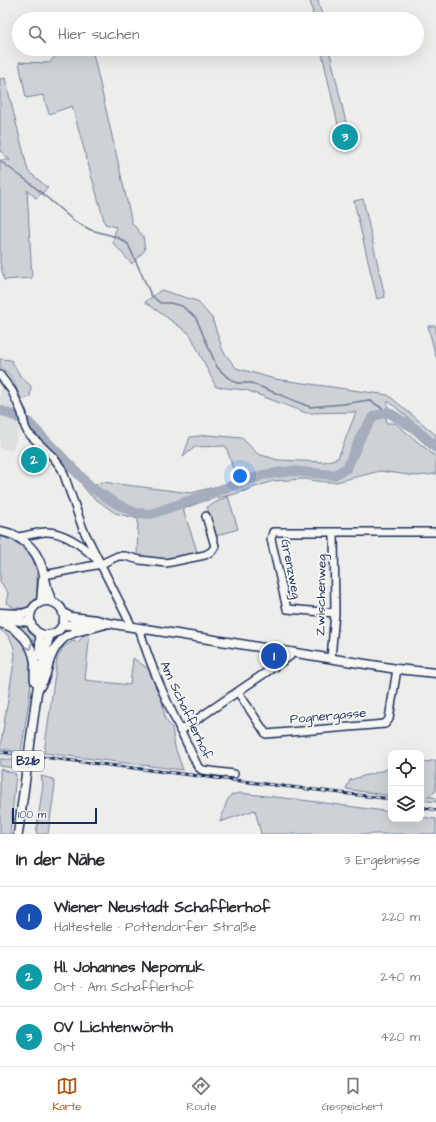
<!DOCTYPE html>
<html lang="de">
<head>
<meta charset="utf-8">
<style>
  :root { --surface:#fff; --page:#f7f7f7; --text:#2b2b33; --muted:#7c7c81; --line:#e1e1e2; --accent:#b45309 }
  body { margin:0; font-family:"Architects Daughter",sans-serif; background:var(--page); color:var(--text) }
  .controls { position:absolute; right:12px; bottom:12px; display:grid; overflow:hidden; border-radius:8px; box-shadow:0 4px 16px #0002 }
  .controls button { width:36px; height:36px; display:grid; place-items:center; padding:0; border:0; border-bottom:1px solid var(--line); background:var(--surface); color:var(--text); font:20px sans-serif }
  .scale { position:absolute; left:12px; bottom:10px; width:85px; box-sizing:border-box; padding-left:4px; border:2px solid #1b2f5e; border-top:0; font-size:11px; line-height:14px; white-space:nowrap; color:#1b2f5e; -webkit-text-stroke:3px #f6f6f2; paint-order:stroke }
  .you { position:absolute; left:240px; top:476px; width:14px; height:14px; margin:-10px; border:3px solid #fff; border-radius:50%; background:#1a73e8; box-shadow:0 0 0 6px #1a73e833 }
  .badge { display:grid; place-items:center; width:26px; height:26px; border-radius:50%; background:var(--accent); color:#fff; font-size:13px; font-weight:700 }
  .pin { position:absolute; translate:-50% -50%; border:2px solid #fff; box-shadow:0 1px 4px #0006 }
  .list { margin:0; padding:0; list-style:none }
  h2 { display:flex; justify-content:space-between; align-items:center; height:52px; margin:0; padding:0 16px; font-size:17px }
  h2 small { font-size:13px; font-weight:400; color:var(--muted) }
  .list li { display:grid; grid-template-columns:26px 1fr auto; gap:12px; align-items:center; box-sizing:border-box; height:60px; padding:0 16px; border-top:1px solid var(--line) }
  .list b { display:block; font-size:15px; white-space:nowrap }
  .list p { margin:0; font-size:13px; white-space:nowrap; color:var(--muted) }
  .list em { font-size:13px; font-style:normal; color:var(--muted) }
  .icon { flex:none; width:22px; height:22px; fill:none; stroke:currentColor; stroke-width:2; stroke-linecap:round; stroke-linejoin:round }
  .map { position:relative; flex:none; width:436px; height:834px; overflow:hidden }
  .search { position:absolute; background:var(--surface); box-shadow:0 4px 16px #0002; left:12px; right:12px; top:12px; height:44px; display:flex; align-items:center; gap:10px; box-sizing:border-box; padding:0 14px; border-radius:22px; color:var(--muted); font-size:15px }
  .sheet { height:232px; background:var(--surface) }
  nav { display:flex; justify-content:space-around; align-items:center; box-sizing:border-box; height:56px; border-top:1px solid var(--line); background:var(--surface); font-size:11px; color:var(--muted) }
  nav a { display:grid; justify-items:center; gap:2px }
  nav .on { color:var(--accent) }
  .map>svg:first-child { display:block }
  .built { fill:#dde0e1 }
  .green { fill:#ced2d7; stroke:#74809a }
  .lines { fill:none; stroke-linecap:round; stroke-linejoin:round }
  .stream { stroke:#6e7a96; stroke-width:1.5 }
  .river { stroke:#a5acbc; stroke-width:10 }
  .minor-casing { stroke:#1b2f5e; stroke-width:10 }
  .major-casing { stroke:#1b2f5e; stroke-width:11 }
  .minor { stroke:#f6f6f2; stroke-width:7 }
  .major { stroke:#f6f6f2; stroke-width:8 }
  .rail-casing { stroke:#1b2f5e; stroke-width:3 }
  .rail { stroke:#f6f6f2; stroke-width:1.5; stroke-dasharray:4.5; stroke-linecap:butt }
  .oneway { stroke:#8892a8 }
  .labels { text-anchor:middle; dominant-baseline:central; stroke-width:4; stroke-linejoin:round; paint-order:stroke }
  .shield { fill:#f6f6f2; stroke:#5d6b8a; stroke-width:1 }
  .shield-label { font-size:12px; font-weight:bold; fill:#1b2f5e }
  .street-label { font-size:13px; fill:#1b2f5e; stroke:#f6f6f2 }
</style>
</head>
<body>
<div class="map">
<svg width="436" height="834" viewBox="0 0 436 834">
  <rect width="100%" height="100%" fill="#edeeec"/>
  <filter id="ink" filterUnits="userSpaceOnUse"><feTurbulence type="fractalNoise" baseFrequency=".025" numOctaves="2"/><feDisplacementMap in="SourceGraphic" scale="8" xChannelSelector="R" yChannelSelector="G"/><feConvolveMatrix kernelMatrix="1 2 1 2 8 2 1 2 1" color-interpolation-filters="sRGB"/></filter>
  <g filter="url(#ink)">
    <path class="built" d="M348,131L352,149L344,151L340,132Z
      M0,380L10,391L19,413L21,425L12,451L0,448Z
      M0,749L20,751L19,761L0,759Z"/>
    <path class="green" d="M310,0H318L323,19H314Z
      M62,49H92L132,223L143,236L145,250L132,264L113,243L116,227L105,224L72,106L49,114L43,95L26,98L19,62L49,63Z
      M321,49H329L347,127L339,129Z
      M5,78L28,171L48,188L36,198L27,190L32,278L4,280L0,262V160H10L0,151V79Z
      M363,199L385,297L377,299L354,201Z
      M161,290L197,301L212,318L223,351L236,368L275,379L388,395L436,435V441L388,401L386,423H395L436,457V474L416,476L380,471L336,482H326L304,479L273,481L235,494L204,501L183,509L198,554C176,558 159,561 137,556L138,519L115,513L90,495L82,485H95L102,482L191,493L237,481L226,446L195,447L183,457L190,437L208,435L242,438L258,454L278,460L324,462L338,458L356,412L306,413L246,390L216,387L190,334L145,302Z
      M428,326H436V357Z
      M0,359L11,360L21,377L31,386L30,397L22,400L10,375L0,366Z
      M228,496L238,529L216,536L207,507Z
      M0,536L12,540L22,546L32,558L37,572V596L32,604L26,608H15L6,603L8,593L0,581Z
      M13,622C32,627 37,628 38,649L34,650L12,624Z
      M0,625L17,634L28,650L31,660V681L29,701L21,752L0,749L15,656C14,645 11,635 0,630Z
      M89,630L90,632L85,680L130,685L133,658L151,671L162,699L165,719L172,728L175,747L183,770L44,753L57,659L63,647L75,640L77,643Z
      M0,759L20,761L19,768L14,767V768L0,766Z
      M436,760V791L428,796L436,798V802L421,800V763Z
      M391,768V796L346,789L350,780Z
      M0,769L16,774L10,834H0Z
      M41,776L53,779L55,785L48,834H36L43,784Z
      M240,793L310,801L391,812V819H421V817L436,819V834H261L255,810L220,822L227,801L231,795Z"/>
    <g class="lines">
      <path class="stream" d="M0,161L30,183L74,221L91,230L117,237L128,244L151,295L160,303H170L182,306L196,318L217,367L227,377L237,383H251L310,407L343,404L369,400L388,412
        M0,370L7,378L11,384
        M18,396L27,412L28,422"/>
      <path class="river" d="M0,410L28,422L93,489L117,504L136,513L151,514L263,475L290,471L334,475L347,468L362,434L374,416L388,412L414,428L436,448"/>
      <defs>
        <path id="minor" d="M0,375L12,391L22,413L25,427L28,433L53,457L62,469L83,529L132,627
          M19,537C28,535 36,533 45,532C63,531 83,546 95,558
          M44,575L101,564L118,556H125L140,560L166,563L205,555L212,551L215,546L206,516
          M335,613L287,609L271,539L273,532H436
          M139,628C153,676 177,722 198,767L202,770L234,774
          M331,658L335,613L334,532
          M238,692L266,734L385,724L389,719L397,669
          M180,731L290,656L291,652"/>
        <path id="major" d="M0,531C19,534 35,547 41,565C46,577 46,590 52,602
          M30 618a17 17 0 1 1 34 0a17 17 0 1 1-34 0Z
          M41,602L43,579
          M0,613L22,614L31,611
          M63,613L71,617L97,620L108,623L139,628L397,669L436,673
          M3,619L30,622
          M0,623C18,627 33,644 35,663C35,669 34,675 35,681
          M63,625H89
          M40,634V656
          M39,688C47,677 46,671 50,659C62,627 81,633 108,623
          M18,834L40,670C46,659 45,647 50,635"/>
      </defs>
      <use href="#minor" class="minor-casing"/>
      <use href="#major" class="major-casing"/>
      <use href="#minor" class="minor"/>
      <use href="#major" class="major"/>
      <defs>
        <path id="rail" d="M0,752L391,799
          M421,807L436,810"/>
      </defs>
      <use href="#rail" class="rail-casing"/>
      <use href="#rail" class="rail"/>
    </g>
    <defs><path id="oneway-chevron" d="M-2-3.5L2.5 0L-2 3.5" fill="none" stroke-width="1.6" stroke-linecap="round" stroke-linejoin="round"/></defs>
    <use class="oneway" href="#oneway-chevron" transform="translate(29 647) rotate(62)"/>
  </g>
  <g class="labels">
    <rect class="shield" x="12" y="751" width="32" height="20" rx="3"/>
    <g class="shield-label">
      <text x="28" y="761">B21b</text>
    </g>
    <g class="street-label">
      <text transform="translate(291 569) rotate(79)">Grenzweg</text>
      <text transform="translate(321 595) rotate(-89)">Zwischenweg</text>
      <text transform="translate(186 710) rotate(65)">Am Schafflerhof</text>
      <text transform="translate(328 716) rotate(-5)">Pognergasse</text>
    </g>
  </g>
</svg>
<div class="controls">
<button><svg class="icon" aria-label="locate" viewBox="0 0 24 24"><circle cx="12" cy="12" r="6"/><path d="M12 2v4M12 18v4M2 12h4M18 12h4"/></svg></button>
<button><svg class="icon" aria-label="layers" viewBox="0 0 24 24"><path d="M12 4l9 5-9 5-9-5zM3 14l9 5 9-5"/></svg></button>
</div>
<div class="scale">100 m</div>
<div class="you"></div>
<div class="pin badge" style="left:274px;top:656px;background:#1a4fb4">1</div>
<div class="pin badge" style="left:34px;top:460px;background:#0f9aa8">2</div>
<div class="pin badge" style="left:345px;top:137px;background:#0f9aa8">3</div>
<div class="search"><svg class="icon" aria-label="search" viewBox="0 0 24 24"><circle cx="10" cy="10" r="6"/><path d="M15 15l6 6"/></svg>Hier suchen</div>
</div>
<section class="sheet">
<h2>In der Nähe<small>3 Ergebnisse</small></h2>
<ul class="list">
<li><span class="badge" style="background:#1a4fb4">1</span><div><b>Wiener Neustadt Schafflerhof</b><p>Haltestelle · Pottendorfer Straße</p></div><em>220 m</em></li>
<li><span class="badge" style="background:#0f9aa8">2</span><div><b>Hl. Johannes Nepomuk</b><p>Ort · Am Schafflerhof</p></div><em>240 m</em></li>
<li><span class="badge" style="background:#0f9aa8">3</span><div><b>OV Lichtenwörth</b><p>Ort</p></div><em>420 m</em></li>
</ul>
</section>
<nav>
<a class="on"><svg class="icon" aria-label="map" viewBox="0 0 24 24"><path d="M3 6l6-2 6 2 6-2v14l-6 2-6-2-6 2zM9 4v14M15 6v14"/></svg>Karte</a>
<a><svg class="icon" aria-label="directions" viewBox="0 0 24 24"><path d="M12 3l9 9-9 9-9-9zM9 14v-3h6M13 9l2 2-2 2"/></svg>Route</a>
<a><svg class="icon" aria-label="saved" viewBox="0 0 24 24"><path d="M7 4h10v16l-5-4-5 4z"/></svg>Gespeichert</a>
</nav>
</body>
</html>
